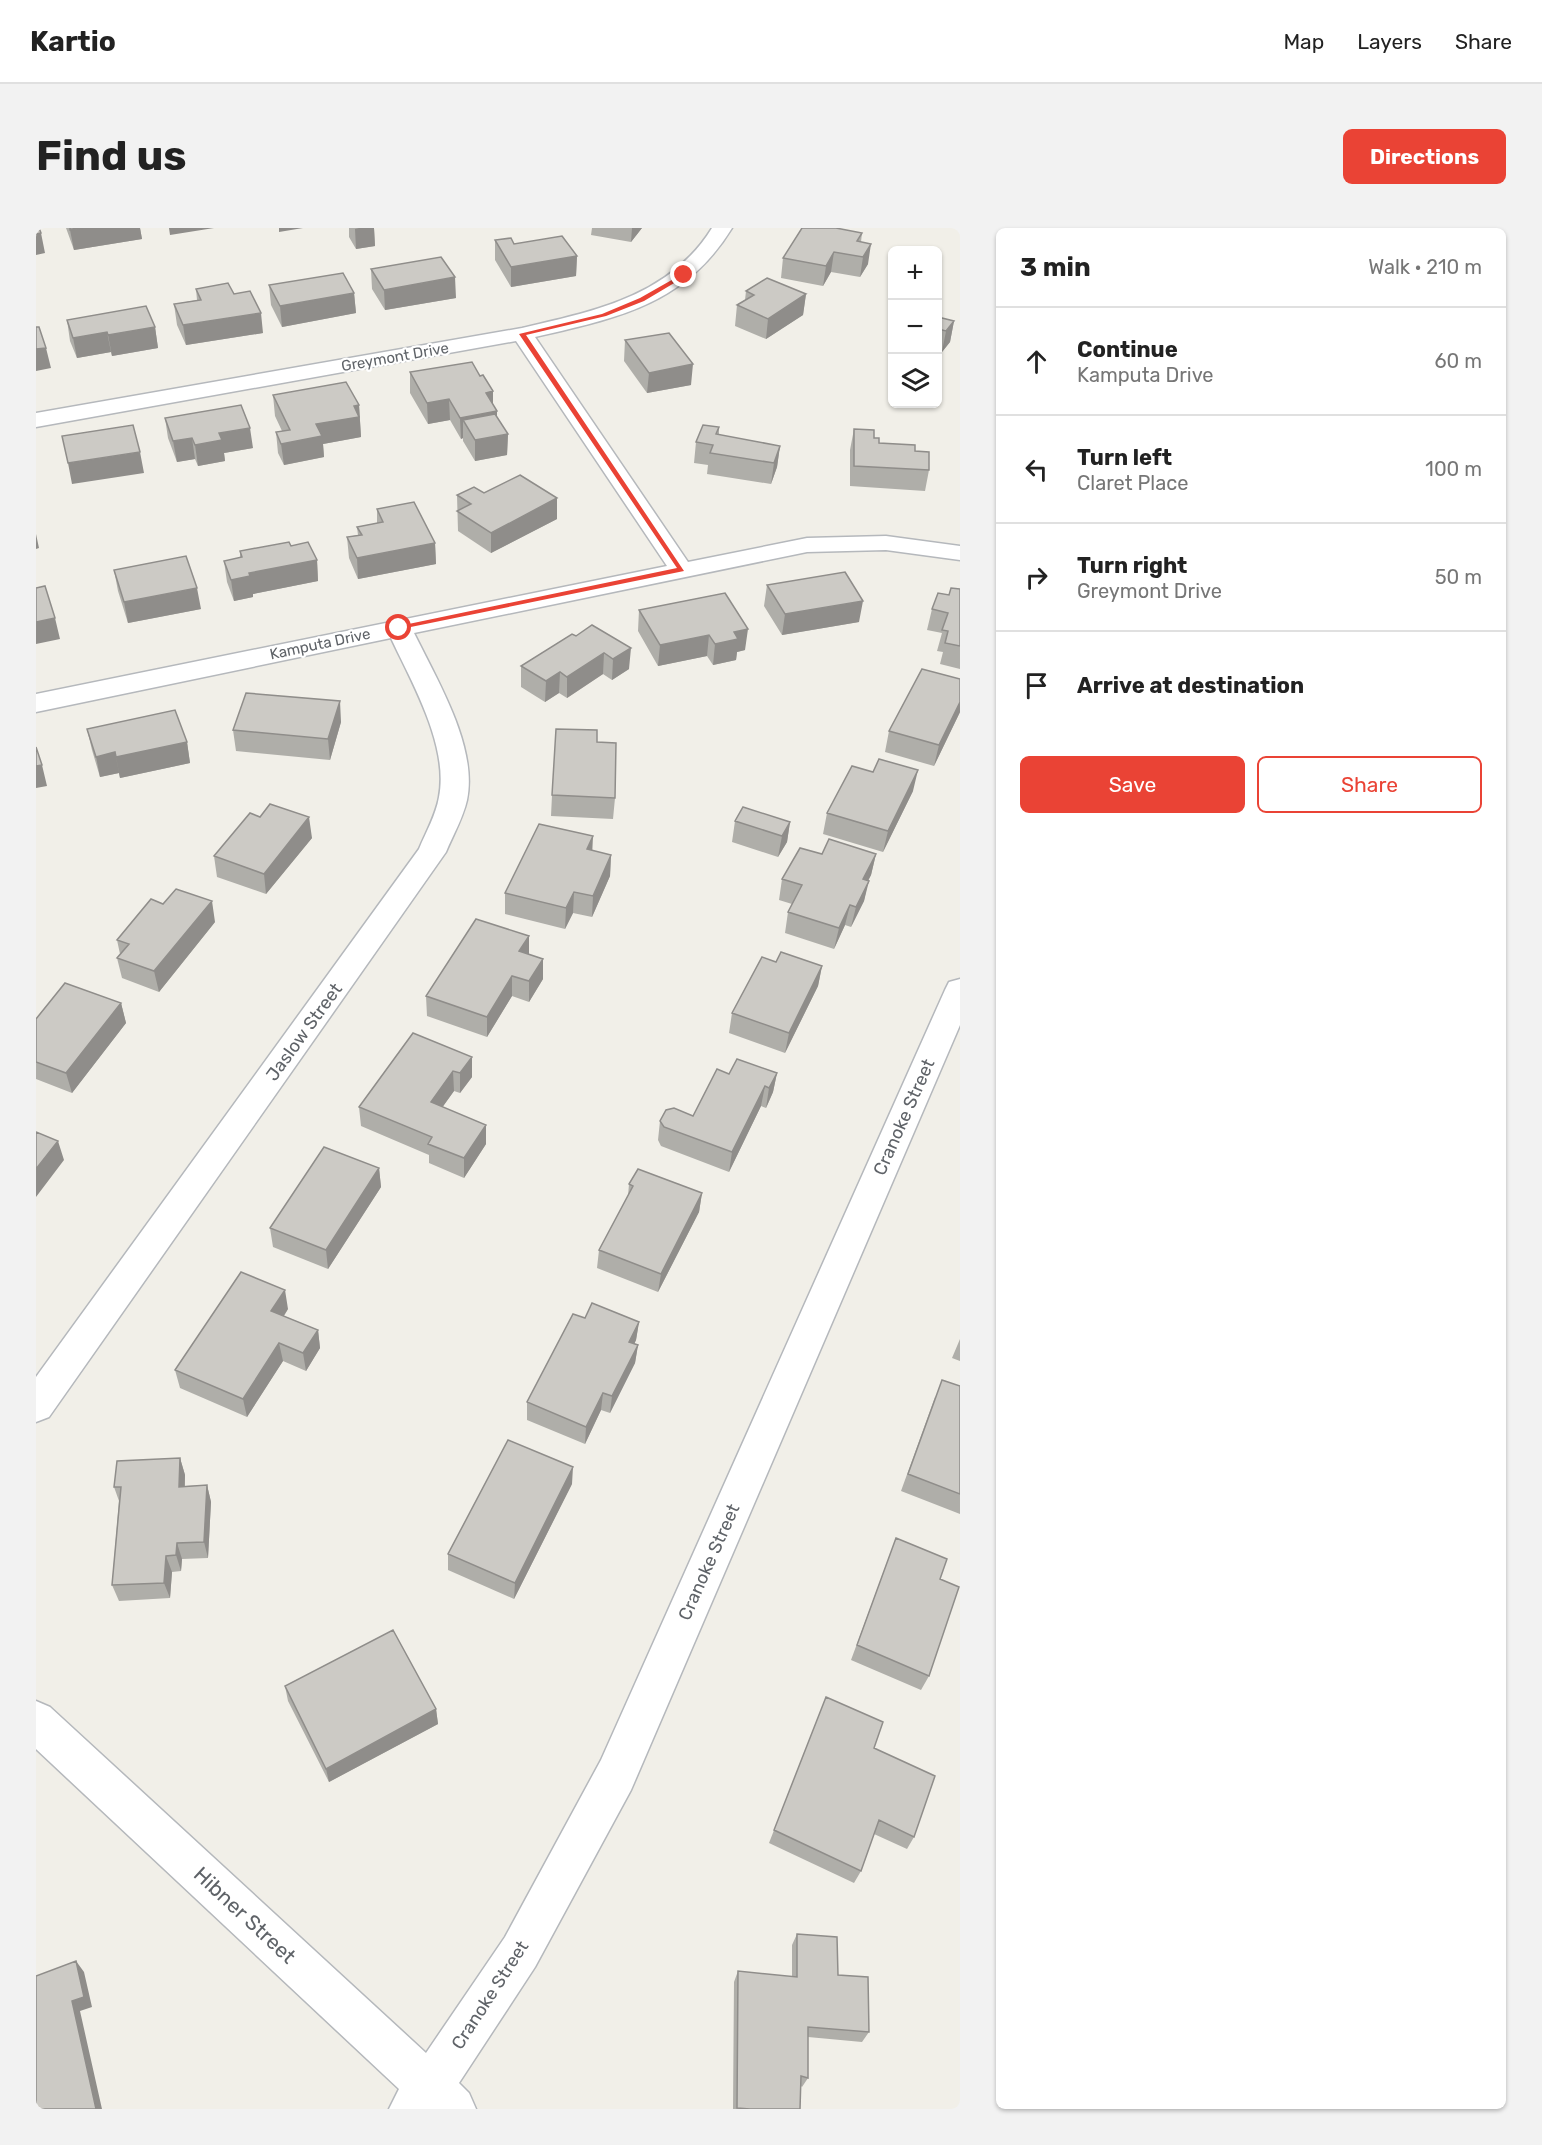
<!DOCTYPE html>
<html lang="en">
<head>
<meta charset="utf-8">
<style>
  :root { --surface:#fff; --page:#f2f2f2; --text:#222; --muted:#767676; --line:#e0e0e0; --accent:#ea4335 }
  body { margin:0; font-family:Rubik,sans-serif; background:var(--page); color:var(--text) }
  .controls { position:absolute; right:18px; top:18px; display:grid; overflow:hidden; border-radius:9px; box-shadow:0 2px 4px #0004 }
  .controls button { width:54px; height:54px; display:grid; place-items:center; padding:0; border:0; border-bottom:2px solid var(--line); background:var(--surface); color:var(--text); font:30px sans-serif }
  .stop { position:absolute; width:18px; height:18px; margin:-14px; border:4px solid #ea4335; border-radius:50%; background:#fff }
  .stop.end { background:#ea4335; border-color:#fff; box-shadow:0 2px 6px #0008 }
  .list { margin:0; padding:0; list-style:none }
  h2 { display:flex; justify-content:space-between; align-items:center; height:78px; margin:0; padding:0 24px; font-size:26px }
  h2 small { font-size:20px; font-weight:400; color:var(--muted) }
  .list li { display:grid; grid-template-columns:39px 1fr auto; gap:18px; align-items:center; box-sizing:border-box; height:108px; padding:0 24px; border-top:2px solid var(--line) }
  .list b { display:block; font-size:22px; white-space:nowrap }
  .list p { margin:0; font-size:20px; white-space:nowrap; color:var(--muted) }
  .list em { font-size:20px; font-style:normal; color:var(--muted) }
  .actions { display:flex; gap:12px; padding:18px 24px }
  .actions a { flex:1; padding:14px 0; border:2px solid var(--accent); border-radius:9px; text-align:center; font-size:21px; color:var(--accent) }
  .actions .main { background:var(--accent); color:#fff }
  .icon { flex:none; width:33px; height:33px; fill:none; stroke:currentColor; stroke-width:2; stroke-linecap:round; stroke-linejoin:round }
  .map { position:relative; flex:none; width:924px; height:1881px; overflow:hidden; border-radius:9px }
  header { display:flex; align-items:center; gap:36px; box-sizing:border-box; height:84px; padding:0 30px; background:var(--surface); border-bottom:2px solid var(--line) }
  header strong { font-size:28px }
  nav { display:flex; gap:33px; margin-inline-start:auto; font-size:21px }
  .intro { display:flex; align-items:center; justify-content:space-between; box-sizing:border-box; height:144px; padding:0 36px }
  h1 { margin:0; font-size:42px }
  .button { padding:15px 27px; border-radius:9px; background:var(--accent); color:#fff; font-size:21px; font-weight:700 }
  main { display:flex; gap:36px; padding:0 36px }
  aside { flex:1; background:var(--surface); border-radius:9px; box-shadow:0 2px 4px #0004 }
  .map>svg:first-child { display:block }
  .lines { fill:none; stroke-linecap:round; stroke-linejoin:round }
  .minor-casing { stroke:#b5b8bc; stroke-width:3 }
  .minor { fill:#fff; fill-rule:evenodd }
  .wall { fill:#afaea9 }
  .shaded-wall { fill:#8f8d8a }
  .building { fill:#cccac5; stroke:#8f8d8a; stroke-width:1.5 }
  .route { fill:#ea4335 }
  .labels { text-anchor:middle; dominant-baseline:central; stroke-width:4.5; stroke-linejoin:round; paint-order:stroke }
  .far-street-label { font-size:15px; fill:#5f6368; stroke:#fff }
  .street-label { font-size:18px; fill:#5f6368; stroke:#fff }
  .near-street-label { font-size:21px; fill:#5f6368; stroke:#fff }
</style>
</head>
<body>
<header>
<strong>Kartio</strong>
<nav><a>Map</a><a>Layers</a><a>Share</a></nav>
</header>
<div class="intro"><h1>Find us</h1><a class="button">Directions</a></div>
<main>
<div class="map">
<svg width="924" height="1881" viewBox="0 0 924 1881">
  <rect width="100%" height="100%" fill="#f1efe8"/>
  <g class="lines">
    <defs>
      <path id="minor" d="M676,0H696C649,77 581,90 499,109L652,334L771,310L850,308L924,318V332L850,322L771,324L378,405C401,452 442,519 431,572C427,590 417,607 410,624L13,1189L0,1194V1149L383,621C390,604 400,587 403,569C413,518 376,455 355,410L0,484V466L631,338L480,113L0,199V185L486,100C559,83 634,68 676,0Z
        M924,751V797L595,1562L499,1739L423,1855L433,1865L440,1881H353L363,1861L0,1521V1473L14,1479L390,1825L469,1709L565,1532L909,762L913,754Z"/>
    </defs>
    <use href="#minor" class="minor-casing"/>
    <use href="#minor" class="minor"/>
  </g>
  <path class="wall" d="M30,0H104L106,11L38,22Z
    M313,0H338L339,18L320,21L313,9Z
    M556,0H606L595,14L555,7Z
    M826,5L825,14L832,36L824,49L795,44L787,58L745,50L747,30Z
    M459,12L541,28L540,48L475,59L459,32Z
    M335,41L420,70L349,82L336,61Z
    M233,57L318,65L320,85L246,99L235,77Z
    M160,61L198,66L227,105L150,117L141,97L138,76L161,72Z
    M710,63L770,66L767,87L730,111L699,98L701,77L709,72Z
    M902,89L918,93L914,114L906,124L902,122Z
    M31,92L119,99L122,120L76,128L75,124L41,130L34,113Z
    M589,112L655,157L611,165L588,133Z
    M374,144L444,148L457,163V176L461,190L472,206L471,227L439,233L427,213V210L425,211L414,192L392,196L374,165Z
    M237,167L323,177L325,209L287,216L288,229L248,237L242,225L240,204L246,203L239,188Z
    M129,190L217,220L188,225L189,233L162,238L159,231L141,234L132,210Z
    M683,199V207L744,218L741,239L735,256L671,246L672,237L658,235L660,214Z
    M818,201L838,210L843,215L879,223L893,242L889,263L814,258V222Z
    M448,265L521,291L455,325L422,303L421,267Z
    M341,281L399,315L400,336L322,351L313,330L311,309L322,307L321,299L341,295Z
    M255,318L281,332L282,353L217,366V369L198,373L191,354L188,333L204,330V323Z
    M78,342L165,381L92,395L82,363Z
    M731,357L823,394L746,407L728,378Z
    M924,361V441L904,436L907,424L901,423L906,405L891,402L896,381L913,367Z
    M689,365L709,422L701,424L700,432L677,437L671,428L622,438L602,403L603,382Z
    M536,406L593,441L576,452L567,446L531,470L523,465L509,474L485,459V438Z
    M924,451V484L898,538L849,524L853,503Z
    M305,494L294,532L200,523L197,502Z
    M51,501L151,514L154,535L84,550L83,545L64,549L56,522Z
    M877,563L847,624L787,606L791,585Z
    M516,567L579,570L577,591L515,588Z
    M224,589L276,610L230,666L181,649L178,628Z
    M699,593L754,594L751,614L742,629L696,614Z
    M556,623L575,627L574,648L556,689L537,685L529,701L469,686V665Z
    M786,626H840L835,647L832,653L828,673L815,699L809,697L798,721L749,705L752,684L756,676L743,672L746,651Z
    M179,694L123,764L86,750L81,730L84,726L81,712Z
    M493,726L507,751L493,774L476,768L451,809L391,788L390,768Z
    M786,738L782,758L749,825L693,805L696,785Z
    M85,775L90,795L36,865L0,851V791Z
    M377,805L436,849L424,865L418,863L406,879L450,897V916L428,950L393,935V927L325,898L323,879Z
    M741,845L737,864L730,880L725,878L693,944L625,918L622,912L624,893L657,888L693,846Z
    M343,940L345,959L292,1041L237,1019L234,1000Z
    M593,956L666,965L663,984L622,1064L561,1040L563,1022L592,968Z
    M252,1081L248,1088L282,1102L284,1120L270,1143L247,1133L211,1189L144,1160L139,1142Z
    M549,1090L603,1094L600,1112L598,1116L602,1117L599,1135L574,1185L565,1182L549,1216L491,1192V1174Z
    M924,1111V1133L916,1130Z
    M924,1158V1286L865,1263L899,1169Z
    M144,1230L149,1247V1258L171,1257L175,1274L172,1330L146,1331L145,1343L136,1344L134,1370L83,1373L76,1357L83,1273L78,1259Z
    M536,1256L478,1371L412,1342V1326Z
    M860,1310L904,1351L893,1448L885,1462L815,1432Z
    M249,1458L400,1481L402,1496L293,1554L252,1473Z
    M790,1469L838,1520L878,1609L871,1621L838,1606L825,1643L818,1655L733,1615Z
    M761,1706L802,1747L833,1804L826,1814L772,1809V1850L766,1859L765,1858L764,1881H697L698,1754L702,1743L756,1749V1717Z"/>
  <path class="shaded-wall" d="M49,0H104L106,11L38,22L34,2Z
    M133,0H178L134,7Z
    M243,0H267L243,4Z
    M323,0H338L339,18L320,21L319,1Z
    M596,0H606L595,14Z
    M5,5L9,25L0,27V6Z
    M835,16L832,36L824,49L827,29Z
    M798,24L795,44L787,58L790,38Z
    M541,28L540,48L475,59V39Z
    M419,49L420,70L349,82L348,62Z
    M318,65L320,85L246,99L244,78Z
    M770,66L767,87L730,111L732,91Z
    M225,85L227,105L150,117L147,97Z
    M918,93L914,114L906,124L910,103Z
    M119,99L122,120L76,128L72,107Z
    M71,104L75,124L41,130L37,110Z
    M10,120L15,140L0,143V121Z
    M657,136L655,157L611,165L613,145Z
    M457,163V184L450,165Z
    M413,171L414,192L392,196L391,175Z
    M323,177L325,209L287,216L288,229L248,237L245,216L280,196L318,178Z
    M461,183V204L427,192V210L425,211L424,190Z
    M214,200L217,220L188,225L189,233L162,238L159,217L183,205Z
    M472,206L471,227L439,233V212Z
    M156,210L159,231L141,234L137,213Z
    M744,218L741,239L735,256L738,235Z
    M104,224L108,245L36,256L32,235Z
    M521,270V291L455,325V305Z
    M0,306L3,320L0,321Z
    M399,315L400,336L322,351L321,330Z
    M281,332L282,353L217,366V369L198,373L195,352L213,345Z
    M161,360L165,381L92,395L88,374Z
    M827,373L823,394L746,407L749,386Z
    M19,390L24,411L0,416V394Z
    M712,401L709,422L701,424L700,432L677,437L679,416L698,404Z
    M673,407L671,428L622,438L624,417Z
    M595,420L593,441L576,452L577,431Z
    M568,425L567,446L531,470V449Z
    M524,444L523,465L509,474L510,453Z
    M304,473L305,494L294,532L292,511Z
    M924,474V484L898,538L903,517Z
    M151,514L154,535L84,550L80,529Z
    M79,524L83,545L64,549L60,529Z
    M6,537L11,558L0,560V538Z
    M882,542L877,563L847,624L852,603Z
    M273,589L276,610L230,666L228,646Z
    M754,594L751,614L742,629L746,608Z
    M557,608L556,629L551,621Z
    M840,626L835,647L822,672L827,651Z
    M575,627L574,648L556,689L557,668Z
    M833,653L828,673L815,699L820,679Z
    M538,664L537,685L529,701L530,680Z
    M176,673L179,694L123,764L118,743Z
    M814,677L809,697L798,721L803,700Z
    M493,708V728L483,723Z
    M507,731V751L493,774V753Z
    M786,738L782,758L749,825L753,805Z
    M476,748V768L451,809V789Z
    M85,775L90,795L36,865L30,845Z
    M436,829V849L424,865V845Z
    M417,843L418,863L396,894L395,874Z
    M741,845L737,864L730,880L733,860Z
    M729,858L725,878L693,944L696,924Z
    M450,897V916L428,950V930Z
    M22,913L28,932L0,969V941Z
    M343,940L345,959L292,1041L290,1022Z
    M666,965L663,984L622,1064L625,1046Z
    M249,1062L252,1081L239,1101L235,1083Z
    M603,1094L600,1112L591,1132L593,1114Z
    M282,1102L284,1120L270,1143L267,1125Z
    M243,1115L247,1133L211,1189L207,1171Z
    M602,1117L599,1135L574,1185L576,1168Z
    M567,1165L565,1182L549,1216L550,1199Z
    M144,1230L149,1247L148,1275L143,1259Z
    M537,1239L536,1256L478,1371L479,1355Z
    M171,1257L175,1274L172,1330L168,1314Z
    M141,1315L146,1331L145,1343L140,1327Z
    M130,1328L136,1344L134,1370L128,1355Z
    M400,1481L402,1496L293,1554L290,1541Z
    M40,1733L48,1744L56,1779L44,1783L66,1881H60L36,1773Z"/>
  <path class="building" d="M0,0H3L5,5L0,6Z
    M34,0H49L34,2Z
    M766,0H800L826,5L821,13L835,16L827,29L798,24L790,38L747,30Z
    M526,8L541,28L475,39L459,12L475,10L478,16Z
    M405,29L419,49L348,62L335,41Z
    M307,45L318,65L244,78L233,57Z
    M731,50L770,66L732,91L701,77L718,67L710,63Z
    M192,55L198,66L214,63L225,85L147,97L138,76L165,72L160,61Z
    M110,78L119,99L72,107L71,104L37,110L31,92Z
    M902,89L918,93L910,103L902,101Z
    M0,99H3L10,120L0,121Z
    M633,105L657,136L613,145L589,112Z
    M436,134L444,148L447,147L457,163L450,165L461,183L424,190L413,171L391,175L374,144Z
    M310,154L323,177L318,178L323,189L280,196L286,208L245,216L240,204L254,202L237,167Z
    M205,177L214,200L183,205L186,212L159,217L156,210L137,213L129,190Z
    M459,186L472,206L439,212L427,192Z
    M97,197L104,224L32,235L26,208Z
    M667,197L683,199L680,206L744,218L738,235L674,225L677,217L660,214Z
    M818,201L838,202V210H843V215L879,217V223L893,224V242L818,238Z
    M484,247L521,270L455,305L421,283L435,276L421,267L438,259L448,265Z
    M378,274L399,315L321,330L311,309L326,307L321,299L347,294L341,281Z
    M253,314L255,318L272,314L281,332L213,345L214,348L195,352L188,333L206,329L204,323Z
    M150,328L161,360L88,374L78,342Z
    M809,344L827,373L749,386L731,357Z
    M9,358L19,390L0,394V360Z
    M915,360L924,361V418L909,415L912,403L906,402L912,385L896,381L902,365L913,367Z
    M689,365L712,401L698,404L702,411L679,416L673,407L624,417L603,382Z
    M556,397L595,420L577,431L568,425L531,449L524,444L510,453L485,438L536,406L540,408Z
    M886,441L924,451V474L903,517L853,503Z
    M210,465L304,473L292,511L197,502Z
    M139,482L151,514L80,529L79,524L60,529L51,501Z
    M520,501L561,502V514L580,515L579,570L516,567Z
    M0,519L6,537L0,538Z
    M843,531L882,542L852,603L791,585L816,538L837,544Z
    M234,576L273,589L228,646L178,628L214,585L224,589Z
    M707,579L754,594L746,608L699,593Z
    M503,596L557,608L551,621L575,627L557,668L538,664L530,680L469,665Z
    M793,611L840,626L827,651L833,653L820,679L814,677L803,700L752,684L766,657L746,651L764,620L786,626Z
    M140,661L176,673L118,743L81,730L93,716L81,712L115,671L127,676Z
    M440,691L493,708L483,723L507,731L493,753L476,748L451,789L390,768Z
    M745,724L786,738L753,805L696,785L726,729L740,734Z
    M29,755L85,775L30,845L0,834V791Z
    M377,805L436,829L424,845L417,843L395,874L450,897L428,930L392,916L396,909L323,879Z
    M701,831L741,845L733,860L729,858L696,924L628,899L624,893L630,882L638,880L657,888L681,841L693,846Z
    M0,904L22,913L0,941Z
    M288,919L343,940L290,1022L234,1000Z
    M602,941L666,965L625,1046L563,1022L597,958L593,956Z
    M205,1044L249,1062L235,1083L282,1102L267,1125L243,1115L207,1171L139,1142Z
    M556,1075L603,1094L593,1114L602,1117L576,1168L567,1165L550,1199L491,1174L537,1086L549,1090Z
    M906,1152L924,1158V1266L872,1246Z
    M472,1212L537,1239L479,1355L412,1326Z
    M144,1230L143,1259L171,1257L168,1314L141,1315L140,1327L130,1328L128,1355L76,1357L85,1259H78L81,1233Z
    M860,1310L911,1331L904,1351L923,1359L893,1448L821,1417Z
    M357,1402L400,1481L290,1541L249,1458Z
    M790,1469L847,1494L838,1520L899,1548L878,1609L843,1592L825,1643L738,1602Z
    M761,1706L801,1709L802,1747L832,1749L833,1804L772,1799V1850L765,1848L764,1881H714L701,1880L702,1743L761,1749Z
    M40,1733L48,1769L36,1773L60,1881H0V1748Z"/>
  <path class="route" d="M648,45L650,48L608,73L570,88L490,107L648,343L360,402V398H363L641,340L483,106L566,86L604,70Z"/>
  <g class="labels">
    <g class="far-street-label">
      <text transform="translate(359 129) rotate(-10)">Greymont Drive</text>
      <text transform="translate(284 416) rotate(-12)">Kamputa Drive</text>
    </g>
    <g class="street-label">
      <text transform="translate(268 804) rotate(-54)">Jaslow Street</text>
      <text transform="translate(868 889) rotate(-66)">Cranoke Street</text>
      <text transform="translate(673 1334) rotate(-66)">Cranoke Street</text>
      <text transform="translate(454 1767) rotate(-57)">Cranoke Street</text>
    </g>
    <g class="near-street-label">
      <text transform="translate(209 1687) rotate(43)">Hibner Street</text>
    </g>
  </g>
</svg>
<div class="controls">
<button>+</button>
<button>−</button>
<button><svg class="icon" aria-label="layers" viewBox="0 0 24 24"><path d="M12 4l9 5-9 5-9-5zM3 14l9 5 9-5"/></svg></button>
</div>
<div class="stop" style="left:363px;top:400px"></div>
<div class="stop end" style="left:648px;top:47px"></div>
</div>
<aside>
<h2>3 min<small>Walk · 210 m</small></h2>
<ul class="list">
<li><svg class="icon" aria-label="ahead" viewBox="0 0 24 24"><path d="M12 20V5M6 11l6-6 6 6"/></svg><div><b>Continue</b><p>Kamputa Drive</p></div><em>60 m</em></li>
<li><svg class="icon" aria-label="left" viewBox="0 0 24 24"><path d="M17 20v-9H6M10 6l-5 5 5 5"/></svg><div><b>Turn left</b><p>Claret Place</p></div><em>100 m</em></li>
<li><svg class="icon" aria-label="right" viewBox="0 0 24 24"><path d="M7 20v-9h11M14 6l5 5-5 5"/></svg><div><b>Turn right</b><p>Greymont Drive</p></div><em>50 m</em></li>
<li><svg class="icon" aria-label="arrive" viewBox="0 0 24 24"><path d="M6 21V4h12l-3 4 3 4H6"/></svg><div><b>Arrive at destination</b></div></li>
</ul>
<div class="actions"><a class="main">Save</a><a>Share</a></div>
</aside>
</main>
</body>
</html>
